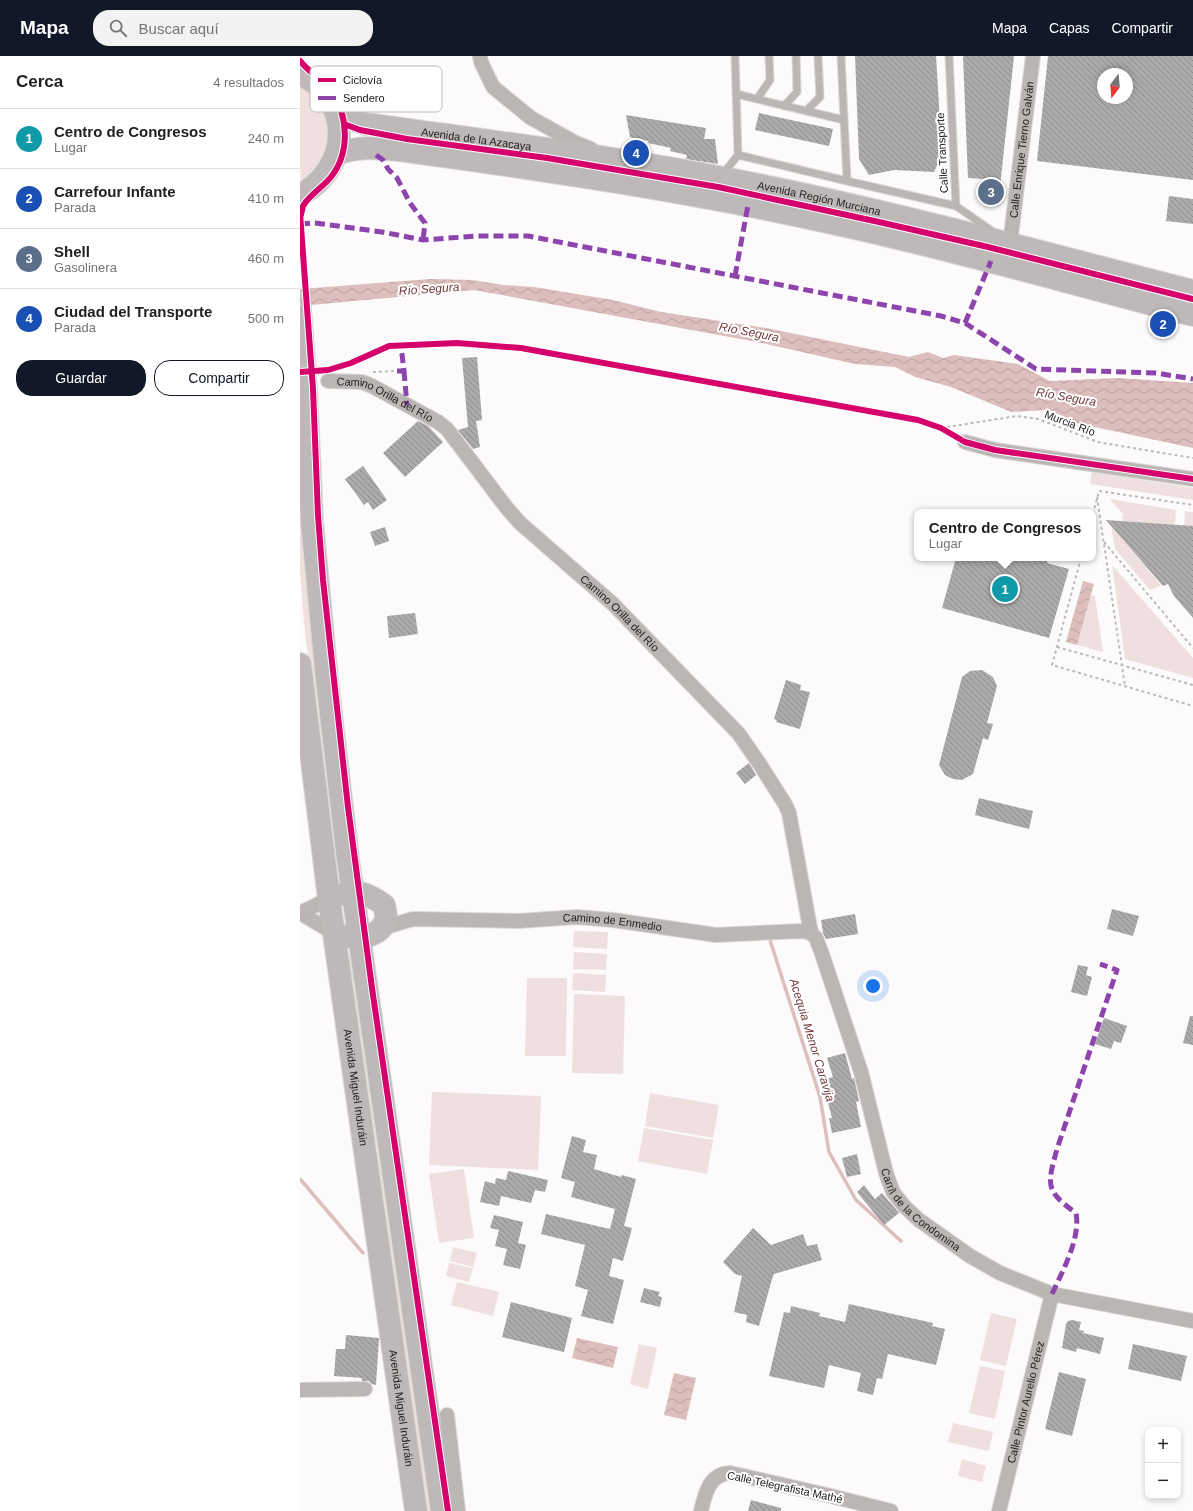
<!DOCTYPE html>
<html lang="es">
<head>
<meta charset="utf-8">
<style>
  :root { --surface:#fff; --page:#f2f2f2; --text:#202124; --muted:#757577; --line:#e0e0e0; --accent:#111827 }
  body { margin:0; font-family:Arial,sans-serif; background:var(--page); color:var(--text) }
  .controls { position:absolute; right:12px; bottom:12px; display:grid; overflow:hidden; border-radius:8px; box-shadow:0 2px 6px #0003 }
  .controls button { width:36px; height:36px; display:grid; place-items:center; padding:0; border:0; border-bottom:1px solid var(--line); background:var(--surface); color:var(--text); font:20px sans-serif }
  .compass { position:absolute; left:797px; top:12px; width:36px; height:36px; border-radius:50%; background:var(--surface); box-shadow:0 2px 6px #0003; rotate:196deg }
  .you { position:absolute; left:573px; top:930px; width:14px; height:14px; margin:-10px; border:3px solid #fff; border-radius:50%; background:#1a73e8; box-shadow:0 0 0 6px #1a73e833 }
  .badge { display:grid; place-items:center; width:26px; height:26px; border-radius:50%; background:var(--accent); color:#fff; font-size:13px; font-weight:700 }
  .pin { position:absolute; translate:-50% -50%; border:2px solid #fff; box-shadow:0 1px 4px #0006 }
  .popup { position:absolute; left:614px; top:453px; width:182px; height:52px; box-sizing:border-box; display:grid; place-content:center; border-radius:8px; background:var(--surface); filter:drop-shadow(0 1px 3px #0005); font-size:13px; white-space:nowrap; color:var(--muted) }
  .popup b { font-size:15px; color:var(--text) }
  .popup::after { content:''; position:absolute; left:50%; top:100%; margin-left:-8px; border:8px solid transparent; border-top-color:var(--surface) }
  .list { margin:0; padding:0; list-style:none }
  h2 { display:flex; justify-content:space-between; align-items:center; height:52px; margin:0; padding:0 16px; font-size:17px }
  h2 small { font-size:13px; font-weight:400; color:var(--muted) }
  .list li { display:grid; grid-template-columns:26px 1fr auto; gap:12px; align-items:center; box-sizing:border-box; height:60px; padding:0 16px; border-top:1px solid var(--line) }
  .list b { display:block; font-size:15px; white-space:nowrap }
  .list p { margin:0; font-size:13px; white-space:nowrap; color:var(--muted) }
  .list em { font-size:13px; font-style:normal; color:var(--muted) }
  .actions { display:flex; gap:8px; padding:12px 16px }
  .actions a { flex:1; padding:9px 0; border:1px solid var(--accent); border-radius:16px; text-align:center; font-size:14px; color:var(--accent) }
  .actions .main { background:var(--accent); color:#fff }
  .icon { flex:none; width:22px; height:22px; fill:none; stroke:currentColor; stroke-width:2; stroke-linecap:round; stroke-linejoin:round }
  .map { position:relative; flex:none; width:893px; height:1455px; overflow:hidden }
  header { display:flex; align-items:center; gap:24px; box-sizing:border-box; height:56px; padding:0 20px; background:var(--accent); color:#fff }
  header strong { font-size:19px }
  nav { display:flex; gap:22px; margin-inline-start:auto; font-size:14px }
  .search { width:280px; height:36px; background:var(--page); display:flex; align-items:center; gap:10px; box-sizing:border-box; padding:0 14px; border-radius:16px; color:var(--muted); font-size:15px }
  main { display:flex }
  aside { flex:1; background:var(--surface) }
  .map>svg:first-child { display:block }
  .green { fill:#efe0df }
  .water { fill:url(#water-waves) }
  .lines { fill:none; stroke-linecap:round; stroke-linejoin:round }
  .stream { stroke:#dcbebc; stroke-width:3.5 }
  .building { fill:url(#building-back-hatch); fill-rule:evenodd }
  .service-casing { stroke:#d9d7d7; stroke-width:9 }
  .minor-casing { stroke:#d9d7d7; stroke-width:16 }
  .primary-casing { stroke:#d9d7d7; stroke-width:24 }
  .path { stroke:#bcb9b9; stroke-width:2; stroke-dasharray:3 3; stroke-linecap:butt }
  .service { stroke:#bbb5b4; stroke-width:7 }
  .minor { stroke:#bbb5b4; stroke-width:14 }
  .primary { stroke:#beb9b8; stroke-width:22 }
  .quiet { stroke:#8e44ad; stroke-width:5; stroke-dasharray:10 5; stroke-linecap:butt }
  .cycleway-casing { stroke:#fff; stroke-width:8 }
  .cycleway { stroke:#d6006c; stroke-width:6 }
  .labels { text-anchor:middle; dominant-baseline:central; stroke-width:4; stroke-linejoin:round; paint-order:stroke }
  .street-label { font-size:11px; fill:#222120; stroke:#fff }
  .water-label { font-size:12px; font-style:italic; fill:#6f3837; stroke:#fff }
  .key { fill:#fff; stroke:#bdbcbc; stroke-width:1 }
  .key-label { font-size:11px; fill:#222120 }
</style>
</head>
<body>
<header>
<strong>Mapa</strong>
<div class="search"><svg class="icon" aria-label="search" viewBox="0 0 24 24"><circle cx="10" cy="10" r="6"/><path d="M15 15l6 6"/></svg>Buscar aquí</div>
<nav><a>Mapa</a><a>Capas</a><a>Compartir</a></nav>
</header>
<main>
<aside>
<h2>Cerca<small>4 resultados</small></h2>
<ul class="list">
<li><span class="badge" style="background:#0f9aa8">1</span><div><b>Centro de Congresos</b><p>Lugar</p></div><em>240 m</em></li>
<li><span class="badge" style="background:#1a4fb4">2</span><div><b>Carrefour Infante</b><p>Parada</p></div><em>410 m</em></li>
<li><span class="badge" style="background:#5c6f8a">3</span><div><b>Shell</b><p>Gasolinera</p></div><em>460 m</em></li>
<li><span class="badge" style="background:#1a4fb4">4</span><div><b>Ciudad del Transporte</b><p>Parada</p></div><em>500 m</em></li>
</ul>
<div class="actions"><a class="main">Guardar</a><a>Compartir</a></div>
</aside>
<div class="map">
<svg width="893" height="1455" viewBox="0 0 893 1455">
  <defs>
    <pattern id="water-waves" width="16" height="10" patternUnits="userSpaceOnUse"><rect width="16" height="10" fill="#dcbebc"/><path d="M0 5q4-4 8 0t8 0" fill="none" stroke="#bca3a1"/></pattern>
    <pattern id="building-back-hatch" width="6" height="6" patternUnits="userSpaceOnUse"><rect width="6" height="6" fill="#acaaaa"/><path d="M-1 5l2 2M0 0l6 6M5-1l2 2" fill="none" stroke="#8c8a8a"/></pattern>
  </defs>
  <rect width="100%" height="100%" fill="#fcfafa"/>
  <path class="green" d="M0,27L28,57L30,94L1,128L0,107Z
    M0,392L44,831L35,832L4,566L0,515Z
    M792,416L893,432V444L790,428Z
    M810,443L876,454L875,469L822,465L823,464L822,461L824,459Z
    M885,455L893,456V470H884Z
    M811,470L861,529H862L850,534L815,493Z
    M812,509L893,602V622L825,603Z
    M791,539L795,540L803,596L777,589Z
    M274,875L308,876L307,893L273,891Z
    M274,896L307,898L306,914L273,913Z
    M48,898L52,899L132,1455H127L46,900Z
    M273,917L306,919L305,936L272,934Z
    M227,922H267L266,1000H225Z
    M274,938L325,940L323,1018L272,1017Z
    M132,1036L241,1040L238,1114L129,1109Z
    M350,1037L419,1049L413,1082L345,1070Z
    M344,1072L413,1084L407,1118L338,1105Z
    M164,1113L174,1182L139,1187L129,1118Z
    M153,1191L177,1197L173,1211L150,1205Z
    M149,1207L173,1212L169,1226L146,1220Z
    M157,1226L199,1236L193,1260L151,1249Z
    M691,1257L717,1263L706,1310L680,1304Z
    M339,1288L357,1292L348,1333L330,1328Z
    M680,1310L705,1315L695,1363L669,1357Z
    M653,1367L693,1376L689,1395L648,1386Z
    M662,1403L686,1410L682,1426L658,1420Z"/>
  <path class="water" d="M130,223L172,224L204,229L234,231L313,244L361,256L466,272L609,301L628,296L643,302L654,299L718,308L750,325L818,322L893,327V392L776,367L763,360L745,354L711,356L651,331L615,321L595,311L555,308L457,286L174,234L0,250V233Z
    M783,525L794,528L777,589L766,586Z
    M277,1282L318,1291L313,1312L272,1302Z
    M374,1317L396,1322L386,1364L364,1359Z"/>
  <g class="lines">
    <path class="stream" d="M470,884L520,1041L529,1096L556,1144L601,1185
      M0,1123L63,1197"/>
  </g>
  <path class="building" d="M555,0H636L642,99L634,116L594,114L569,119L559,103Z
    M663,0H714L698,150L682,148L684,123L668,122Z
    M748,0H893V124L737,105ZM803,18H827V42H803Z
    M459,57L533,73L529,90L455,74Z
    M326,59L406,72L404,83H415L418,108L386,103L387,99L370,95L371,92L348,87L349,85L330,81Z
    M869,140L893,143V168L866,165Z
    M177,301L182,364L176,365L180,391L173,393L158,374L168,371L162,302Z
    M118,365L128,370L143,386L105,421L83,397Z
    M63,410L87,444L73,454L68,446L64,449L45,423Z
    M806,464L893,470V562L874,540L868,528L863,530Z
    M85,471L89,485L75,490L70,476Z
    M656,502H748L747,507L769,513L749,582L642,552Z
    M115,557L118,578L89,582L87,560Z
    M682,614L693,621L697,630L687,667L693,668L688,684L683,682L673,718L662,724L653,723L645,719L639,709L662,621L670,615Z
    M486,624L501,629L500,634L510,636L500,673L476,666L477,664L474,663Z
    M449,707L456,719L445,728L436,717Z
    M679,742L733,755L729,773L675,759Z
    M812,853L839,860L833,880L807,873Z
    M555,858L558,878L526,883L523,877L521,864Z
    M778,909L788,911L786,919L792,921L787,940L771,936Z
    M890,960H893V989L883,987Z
    M804,962L827,970L821,987L814,985L811,993L795,988Z
    M545,997L552,1023L554,1022L559,1045L556,1046L561,1071L532,1077L529,1062H532L522,1024L533,1021L527,1002Z
    M272,1080L286,1084L283,1096L297,1099L294,1113L321,1121L322,1119L336,1123L324,1170L332,1172L323,1205L313,1202L309,1220L324,1224L313,1268L281,1260L288,1234L275,1230L285,1189L241,1178L246,1158L310,1173L315,1153L271,1141L275,1126L261,1122Z
    M557,1098L561,1118L547,1121L542,1102Z
    M208,1115L248,1124L245,1136L235,1134L231,1147L201,1140L199,1150L180,1146L185,1125L195,1128L196,1122L206,1124Z
    M564,1129L575,1143L582,1137L599,1157L584,1169L557,1136Z
    M194,1159L223,1166L218,1187L226,1189L220,1213L203,1209L207,1193L195,1190L199,1174L190,1172Z
    M453,1172L471,1189L503,1178L507,1190L517,1188L522,1204L474,1218L472,1223L459,1270L446,1266L447,1259L434,1256L442,1220L435,1218L423,1206Z
    M344,1232L360,1236L358,1240L362,1241L360,1251L340,1246Z
    M211,1246L272,1262L264,1296L202,1281Z
    M549,1248L633,1267L632,1270L645,1273L636,1309L588,1298L582,1323L577,1322L573,1339L557,1335L561,1317L529,1309L524,1332L469,1320L484,1256L490,1257L491,1250L520,1257L519,1260L545,1266Z
    M772,1264L781,1266L779,1274L784,1275L783,1277L804,1282L800,1298L777,1292L776,1296L762,1292L766,1268L768,1265Z
    M46,1279L79,1282L76,1329L72,1328L69,1325H62V1322L34,1320L36,1293H45Z
    M833,1288L887,1300L881,1325L828,1313Z
    M759,1316L786,1323L772,1380L745,1373Z
    M451,1444L481,1452V1455H448Z"/>
  <g class="lines">
    <defs>
      <path id="service" d="M435,0L438,99L547,125L656,150
        M541,0L547,125
        M649,0L656,150L692,175
        M436,38L544,64
        M457,43L470,24L469,0
        M484,50L497,36L496,0
        M506,55L520,41L518,0
        M423,118L438,99"/>
      <g id="minor">
        <path d="M180,0L181,6L193,31L231,62L276,87L291,93"/>
        <path id="s1" d="M710,188L733,0"/>
        <path id="s2" d="M28,325L62,326L72,330L138,366L147,373L206,451L220,467L313,548L439,678L459,707L485,748L489,757L511,877"/>
        <path d="M665,386L695,394L893,423"/>
        <path d="M0,857L34,877"/>
        <path d="M0,857L29,843"/>
        <path id="s3" d="M82,872L113,863L219,865L277,861L313,864L416,879L502,875L511,877"/>
        <path id="s4" d="M511,877L516,882L522,898L561,1016L586,1117L593,1136L604,1150L619,1164L670,1200L700,1217L752,1238L893,1265"/>
        <path d="M0,1334L65,1333"/>
        <path d="M147,1359L158,1455"/>
        <path d="M401,1455C405,1438 409,1418 430,1417L531,1440L591,1455"/>
        <path id="s5" d="M699,1455L752,1238"/>
      </g>
      <g id="primary">
        <path d="M0,18C53,44 51,112 0,139"/>
        <path id="s6" d="M36,58L65,68C183,84 301,99 418,121C578,151 735,195 893,235"/>
        <path d="M37,98C58,90 77,92 99,94C247,114 395,136 541,169C660,195 776,229 893,259"/>
        <path d="M0,252L6,333L12,466L27,624L48,803L142,1455"/>
        <path id="s7" d="M0,608L29,843L116,1455"/>
        <path d="M38,839C60,834 67,837 84,849C85,853 86,858 86,862C83,880 59,884 44,880"/>
      </g>
    </defs>
    <use href="#service" class="service-casing"/>
    <use href="#minor" class="minor-casing"/>
    <use href="#primary" class="primary-casing"/>
    <path class="path" d="M73,316L97,315
      M641,372L717,360L738,363L798,386L893,402
      M797,441L825,630
      M793,458L799,435L893,449
      M804,486L893,592
      M781,502L752,609L893,650
      M757,591L893,629"/>
    <use href="#service" class="service"/>
    <use href="#minor" class="minor"/>
    <use href="#primary" class="primary"/>
    <path class="quiet" d="M76,99L83,104L88,113L97,122L110,147L125,167L123,184
      M0,168L15,167L82,176L123,184L177,180H228L641,260L665,267L736,313L856,317L893,323
      M435,220L448,149
      M665,267L691,205
      M97,315H104L101,290
      M104,315L107,349
      M752,1238C762,1216 781,1182 776,1157C745,1135 747,1129 757,1093L817,914L800,908"/>
    <defs>
      <path id="cycleway" d="M0,5C9,16 22,24 31,35C49,60 50,97 31,121C23,131 9,139 3,150C2,154 1,159 0,162
        M44,68L60,74L107,83L247,102L418,131L579,166L688,191L893,243
        M0,157L13,333L18,459L23,524L48,751L72,932L148,1455
        M0,316L28,314L51,307L89,290L157,287L221,292L618,364L641,372L665,386L695,394L893,423"/>
    </defs>
    <use href="#cycleway" class="cycleway-casing"/>
    <use href="#cycleway" class="cycleway"/>
  </g>
  <g class="labels">
    <g class="street-label">
      <text stroke="none"><textPath href="#s6" startOffset="143">Avenida de la Azacaya</textPath></text>
      <text stroke="none"><textPath href="#s1" startOffset="95">Calle Enrique Tierno Galván</textPath></text>
      <text transform="translate(642 97) rotate(-93)">Calle Transporte</text>
      <text stroke="none"><textPath href="#s6" startOffset="491">Avenida Región Murciana</textPath></text>
      <text stroke="none"><textPath href="#s2" startOffset="61">Camino Orilla del Río</textPath></text>
      <text transform="translate(770 367) rotate(21)">Murcia Río</text>
      <text stroke="none"><textPath href="#s2" startOffset="385">Camino Orilla del Río</textPath></text>
      <text stroke="none"><textPath href="#s3" startOffset="232">Camino de Enmedio</textPath></text>
      <text stroke="none"><textPath href="#s7" startOffset="427">Avenida Miguel Induráin</textPath></text>
      <text stroke="none"><textPath href="#s4" startOffset="304">Carril de la Condomina</textPath></text>
      <text stroke="none"><textPath href="#s5" startOffset="112">Calle Pintor Aurelio Pérez</textPath></text>
      <text stroke="none"><textPath href="#s7" startOffset="751">Avenida Miguel Induráin</textPath></text>
      <text transform="translate(485 1431) rotate(12)">Calle Telegrafista Mathé</text>
    </g>
    <g class="water-label">
      <text transform="translate(129 233) rotate(-4)">Río Segura</text>
      <text transform="translate(449 276) rotate(11)">Río Segura</text>
      <text transform="translate(766 341) rotate(10)">Río Segura</text>
      <text transform="translate(512 984) rotate(73)">Acequia Menor Caravija</text>
    </g>
  </g>
  <rect x="10" y="10" width="132" height="46" rx="6" class="key"/>
  <rect x="18" y="22" width="18" height="4" fill="#d6006c"/>
  <rect x="18" y="40" width="18" height="4" fill="#8e44ad"/>
  <g class="key-label">
    <text x="43" y="28">Ciclovía</text>
    <text x="43" y="46">Sendero</text>
  </g>
</svg>
<div class="controls">
<button>+</button>
<button>−</button>
</div>
<svg class="compass" viewBox="-18 -18 36 36"><path d="M0-13l5 13h-10z" fill="#e53935"/><path d="M0 13l5-13h-10z" fill="#757577"/></svg>
<div class="you"></div>
<div class="pin badge" style="left:705px;top:533px;background:#0f9aa8">1</div>
<div class="popup"><b>Centro de Congresos</b>Lugar</div>
<div class="pin badge" style="left:863px;top:268px;background:#1a4fb4">2</div>
<div class="pin badge" style="left:691px;top:136px;background:#5c6f8a">3</div>
<div class="pin badge" style="left:336px;top:97px;background:#1a4fb4">4</div>
</div>
</main>
</body>
</html>
